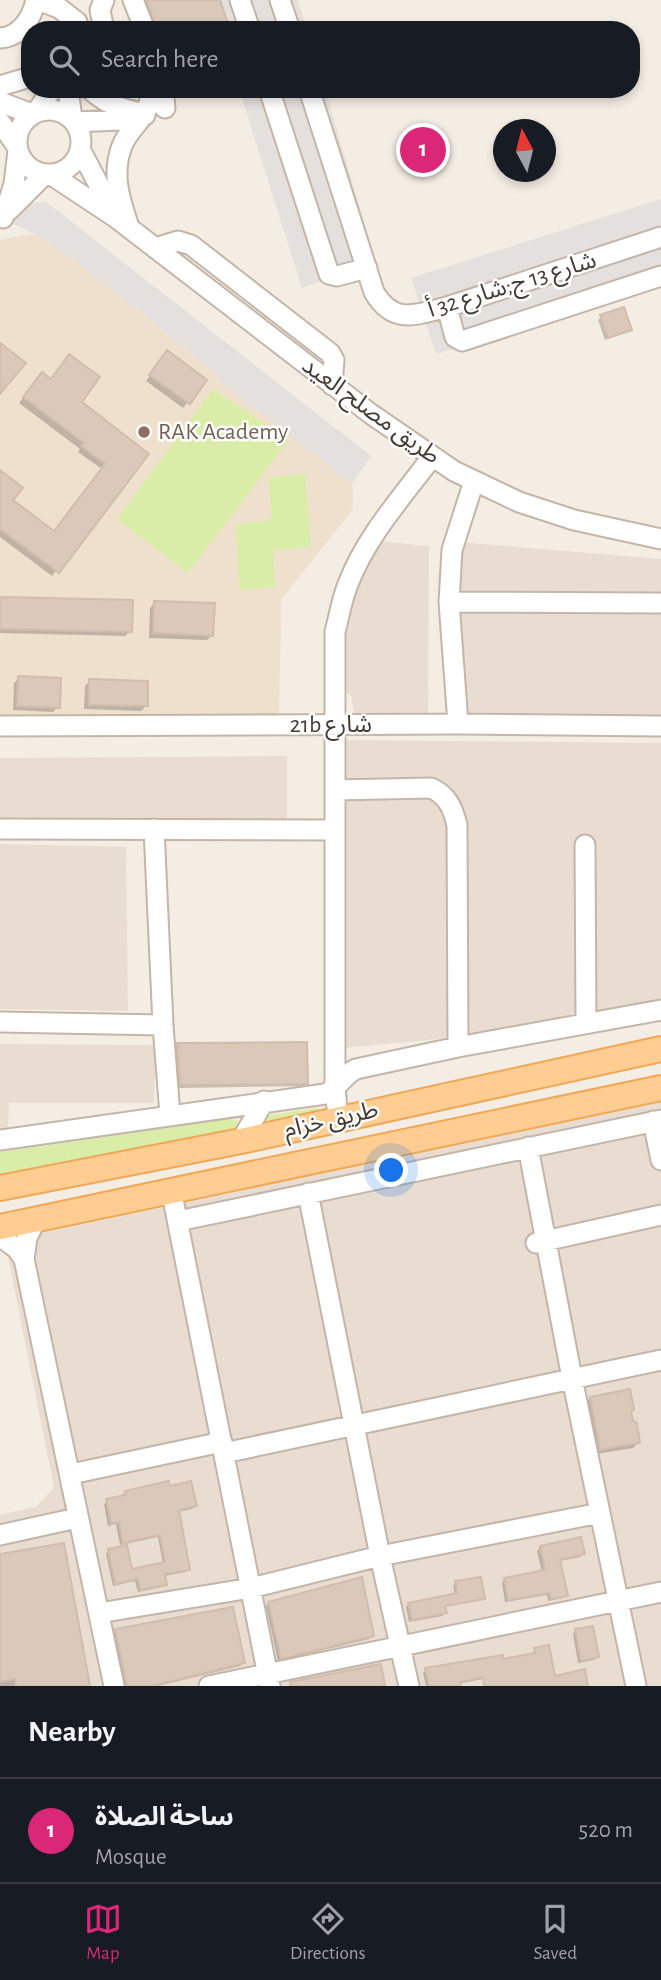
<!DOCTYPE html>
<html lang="en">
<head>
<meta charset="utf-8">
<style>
  :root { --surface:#171b24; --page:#242831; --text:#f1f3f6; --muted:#9ea1a6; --line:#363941; --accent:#db2777 }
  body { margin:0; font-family:"Alegreya Sans","Noto Sans Arabic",sans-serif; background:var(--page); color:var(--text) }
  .compass { position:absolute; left:493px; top:119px; width:63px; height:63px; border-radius:50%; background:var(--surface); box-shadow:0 4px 10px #0003; rotate:353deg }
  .you { position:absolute; left:392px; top:1171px; width:24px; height:24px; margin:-18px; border:5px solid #fff; border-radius:50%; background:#1a73e8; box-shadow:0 0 0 10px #1a73e833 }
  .badge { display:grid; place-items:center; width:46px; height:46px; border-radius:50%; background:var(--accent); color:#fff; font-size:23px; font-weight:700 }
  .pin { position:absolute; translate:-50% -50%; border:4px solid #fff; box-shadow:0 2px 7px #0006 }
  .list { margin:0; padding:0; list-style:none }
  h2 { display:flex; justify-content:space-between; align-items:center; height:91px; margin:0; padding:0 28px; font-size:30px }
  h2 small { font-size:23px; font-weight:400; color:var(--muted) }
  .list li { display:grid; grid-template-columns:46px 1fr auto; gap:21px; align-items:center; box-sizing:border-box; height:105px; padding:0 28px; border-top:2px solid var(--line) }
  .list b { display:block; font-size:26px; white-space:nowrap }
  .list p { margin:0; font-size:23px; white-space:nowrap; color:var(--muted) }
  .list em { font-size:23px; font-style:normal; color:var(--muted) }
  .icon { flex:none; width:38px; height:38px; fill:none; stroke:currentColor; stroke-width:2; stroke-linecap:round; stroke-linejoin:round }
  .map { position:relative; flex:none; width:661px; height:1686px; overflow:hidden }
  .search { position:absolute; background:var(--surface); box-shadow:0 4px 10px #0003; left:21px; right:21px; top:21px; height:77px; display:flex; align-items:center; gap:18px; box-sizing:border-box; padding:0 24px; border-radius:28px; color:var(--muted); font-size:26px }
  .sheet { height:196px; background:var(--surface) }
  nav { display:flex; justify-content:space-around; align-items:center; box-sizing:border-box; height:98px; border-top:2px solid var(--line); background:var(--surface); font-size:19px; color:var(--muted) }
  nav a { display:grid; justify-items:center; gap:4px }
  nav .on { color:var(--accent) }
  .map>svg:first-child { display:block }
  .residential { fill:#e9ddd2 }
  .education { fill:#efdfcd }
  .green { fill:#daeda8 }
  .parking { fill:#e4e0dd }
  .shadow { fill:#0003 }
  .building { fill:#dac9bb; stroke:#d2bcab; stroke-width:2 }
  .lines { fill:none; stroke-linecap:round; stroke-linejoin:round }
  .minor-casing { stroke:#c4b5a9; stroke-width:23 }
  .major-casing { stroke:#f0a756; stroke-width:28 }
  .minor { stroke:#fff; stroke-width:19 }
  .major { stroke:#ffcd92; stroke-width:24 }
  .education-dot { fill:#8d6e63; stroke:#fff; stroke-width:2.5 }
  .labels { text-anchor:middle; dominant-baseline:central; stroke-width:5; stroke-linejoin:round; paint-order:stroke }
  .street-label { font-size:24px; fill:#473c33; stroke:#fff }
  .education-label { font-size:24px; fill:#785e54; stroke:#fff; text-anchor:start }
</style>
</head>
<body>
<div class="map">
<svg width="661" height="1686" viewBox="0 0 661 1686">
  <rect width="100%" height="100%" fill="#f4ede4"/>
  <path class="residential" d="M376,541L429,546L428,716L354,715L351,695L338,690L340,621L349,617L351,579Z
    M458,542L661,559V720L456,721Z
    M341,740L661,743V1002L555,1021L429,1040L341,1048Z
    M287,756V820L0,821V758Z
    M0,844L126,847L128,1011L0,1009Z
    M0,1044L156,1045L154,1103H9L8,1131L0,1132Z
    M661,1102V1686H0V1515L36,1507L54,1488L5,1241Z"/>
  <path class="education" d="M22,235H37L45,239L133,306L214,372L223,383L352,482L353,509L281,600L279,717H0V240Z"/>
  <path class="green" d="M213,389L289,440L188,573L117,519Z
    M305,474L311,547L273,550L275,587L240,590L235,524L272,520L268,477Z
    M315,1108H318V1114L255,1127L264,1116Z
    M229,1119L238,1121V1127L231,1132L0,1180V1152Z"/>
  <path class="parking" d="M212,0H298L307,30H221Z
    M239,89H325L376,263L302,288Z
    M661,199V282L436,354L411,278Z
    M45,201L371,456L352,484L223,383L214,372L133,306L45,239L13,224L11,208Z"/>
  <path class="shadow" d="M139,0H218L228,30H149Z
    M601,317L630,330L605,340L598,320Z
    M163,358L205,380L183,408L146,381Z
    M37,379L50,380L146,454L52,576L0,537V472L11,501L53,533L102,469L78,452L80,449L19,403Z
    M0,599L130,631L125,636L0,633Z
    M155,603L212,635L207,640L149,638L150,608Z
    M19,678L58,707L53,712L13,710L14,683Z
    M90,681L146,706L141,711L84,709L85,686Z
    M177,1045L306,1083L303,1086L178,1088L174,1048Z
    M590,1398L629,1412L638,1443L633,1448L595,1454L585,1403Z
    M169,1488L195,1506L192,1509L177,1512L188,1569L185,1572L164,1576L165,1584L162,1587L138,1592L135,1581L113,1586L106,1554L109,1550L131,1571L163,1564L158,1537L120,1545L116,1524L108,1526L104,1504L125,1493Z
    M540,1548L583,1554L580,1557L559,1561L566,1595L563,1598L548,1601L547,1595L505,1602L502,1583L505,1579L542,1572L537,1551Z
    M0,1556L88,1686H0Z
    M479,1579L483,1599L482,1600L436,1606L437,1609L444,1608L445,1613L442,1616L409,1622L406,1607L409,1604L455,1595L453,1586L456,1583Z
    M269,1603L372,1635L369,1639L278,1661L266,1606Z
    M116,1631L243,1663L240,1666L158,1686H124L113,1634Z
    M576,1631L597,1657L594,1660L578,1663L573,1634Z
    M535,1650L553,1678L517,1672L458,1684L459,1686H426L423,1673L426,1670L533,1656Z"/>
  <path class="building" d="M146,0H220L230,30H157Z
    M624,307L632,330L608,338L600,315Z
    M0,343L26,363L0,394Z
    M167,350L207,380L190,404L149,375Z
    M69,354L100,377L82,402L149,454L59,573L0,529V470L23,488L13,500L54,531L105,464L81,446L84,443L23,397L42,372L51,379Z
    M0,597L133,600L132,632L0,629Z
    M154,601L215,603L213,636L153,633Z
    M18,676L61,678L60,708L17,706Z
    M89,679L148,681V706L89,705Z
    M307,1042L308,1084L180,1085L177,1043Z
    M630,1389L634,1409L631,1412L633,1421L637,1423L640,1443L600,1450L590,1397Z
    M169,1481L170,1486L191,1481L197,1506L179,1510L190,1570L165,1574L167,1585L140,1590L138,1579L115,1584L108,1549L127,1545L132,1569L165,1562L160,1535L123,1543L119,1522L111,1524L106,1499L125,1495V1491Z
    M581,1537L585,1554L560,1560L568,1596L551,1599L550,1593L508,1600L504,1578L545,1570L540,1546Z
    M64,1543L90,1686H16L15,1679L0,1682V1554Z
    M362,1577L374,1636L281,1659L268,1602Z
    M481,1577L485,1599L445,1606L447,1613L412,1620L408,1603L457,1593L455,1581Z
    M233,1607L245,1663L152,1686H127L115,1629Z
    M593,1626L599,1657L581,1661L575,1629Z
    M549,1645L555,1676L585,1669L588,1686H484L483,1677L460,1682L461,1686H429L425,1668L503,1655V1659L535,1653L534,1648Z
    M381,1664L385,1686H290V1682Z"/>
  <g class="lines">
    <defs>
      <path id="minor" d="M38,0L59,8L77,22
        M104,0L100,10L104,30
        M133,0L145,30
        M240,0L250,30
        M280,0L290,30
        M0,38C20,37 32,18 36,0
        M0,86L30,77
        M68,89L72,119
        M90,89C106,104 121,109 142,113
        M163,89L165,108
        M269,89L329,274L337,276L367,268
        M309,89L374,292C393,325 416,315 447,307L661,237
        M0,102L32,114
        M17 142a32 32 0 1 1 64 0a32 32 0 1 1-64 0Z
        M37,111L52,89
        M0,122L16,145
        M75,122L120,120L145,115
        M80,149L115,216
        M50,174L115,217L371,414L454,471L519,502L574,520L661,539
        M9,210L45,174
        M3,218L14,184L18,151
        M129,227C120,200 111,174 122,146C130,125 154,114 150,89
        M155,248L178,241L191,245L330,353L334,360L332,385
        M447,307L455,337L462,341L661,276
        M449,602L661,603
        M458,724L449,602L452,550L474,481
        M0,726L458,724L661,726
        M335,790L431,788C447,795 453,808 457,825L458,1047
        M0,829L335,830
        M154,829L163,1025L170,1115
        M585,845L586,1023
        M0,1022L163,1025
        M338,1118L335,1088V632C339,616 342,599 348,584C366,537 402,497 432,457
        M653,1121L661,1160
        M0,1140L325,1094C338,1089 343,1075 356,1069L458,1047L661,1010
        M241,1141L264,1101
        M528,1147L572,1378L636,1686
        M171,1189L270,1686
        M308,1193L380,1556L409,1686
        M36,1219L27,1238L24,1259L114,1686
        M178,1221L661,1120
        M0,1236L17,1249L24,1259
        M536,1243L661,1215
        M224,1453L661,1360
        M71,1474L222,1442
        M0,1535L77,1518
        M99,1613L251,1588L380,1556L600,1513
        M209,1686L661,1592"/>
      <path id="major" d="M0,1188L241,1141L661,1049
        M0,1227L661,1088"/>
    </defs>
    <use href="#minor" class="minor-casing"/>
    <use href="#major" class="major-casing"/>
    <use href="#minor" class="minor"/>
    <use href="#major" class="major"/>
  </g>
  <circle class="education-dot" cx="144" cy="432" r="7"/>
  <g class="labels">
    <g class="street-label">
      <text transform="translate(512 285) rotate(-17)">شارع 13 ج;شارع 32 أ</text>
      <text transform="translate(371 411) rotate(36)">طريق مصلح العيد</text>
      <text x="331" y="725">21b شارع</text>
      <text transform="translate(331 1120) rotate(-13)">طريق خزام</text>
    </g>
    <g class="education-label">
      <text x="158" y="432">RAK Academy</text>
    </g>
  </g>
</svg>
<svg class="compass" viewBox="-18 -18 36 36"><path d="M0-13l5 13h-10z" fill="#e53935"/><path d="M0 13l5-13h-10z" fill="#9ea1a6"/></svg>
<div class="you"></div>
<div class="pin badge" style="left:423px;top:150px">1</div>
<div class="search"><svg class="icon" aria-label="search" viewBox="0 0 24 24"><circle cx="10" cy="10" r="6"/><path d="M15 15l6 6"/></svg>Search here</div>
</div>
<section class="sheet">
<h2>Nearby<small></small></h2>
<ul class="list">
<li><span class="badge">1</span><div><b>ساحة الصلاة</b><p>Mosque</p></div><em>520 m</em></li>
</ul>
</section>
<nav>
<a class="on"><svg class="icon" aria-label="map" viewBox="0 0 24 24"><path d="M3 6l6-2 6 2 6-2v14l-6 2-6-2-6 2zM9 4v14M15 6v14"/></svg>Map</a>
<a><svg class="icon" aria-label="directions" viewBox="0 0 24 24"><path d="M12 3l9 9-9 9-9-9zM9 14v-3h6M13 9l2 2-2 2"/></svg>Directions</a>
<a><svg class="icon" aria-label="saved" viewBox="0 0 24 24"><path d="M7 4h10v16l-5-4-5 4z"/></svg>Saved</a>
</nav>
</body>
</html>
